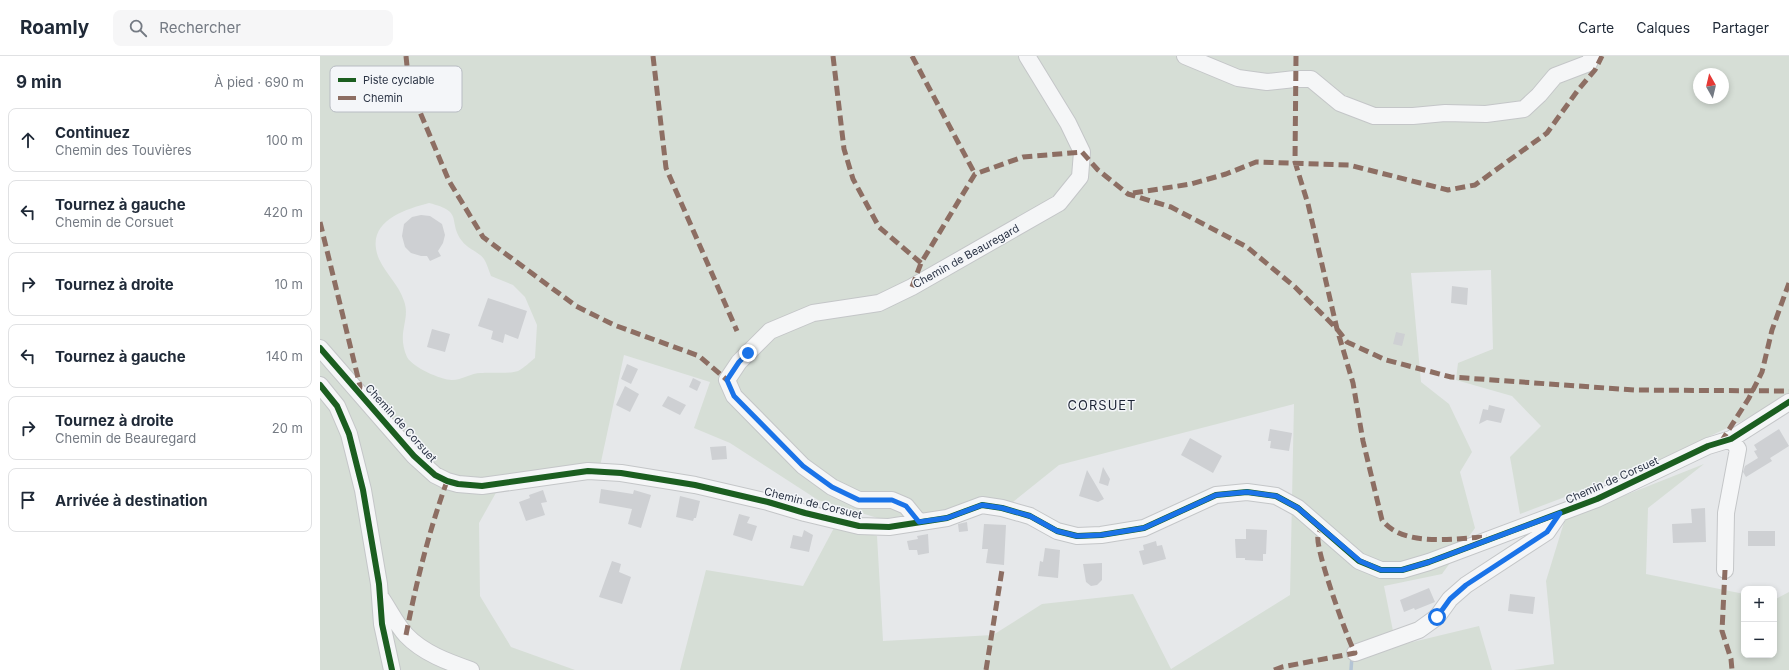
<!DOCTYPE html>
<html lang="fr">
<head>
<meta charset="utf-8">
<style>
  :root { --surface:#fff; --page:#f6f6f7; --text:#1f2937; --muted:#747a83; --line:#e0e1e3 }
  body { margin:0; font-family:Inter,sans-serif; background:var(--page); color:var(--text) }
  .controls { position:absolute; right:12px; bottom:12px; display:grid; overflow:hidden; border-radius:8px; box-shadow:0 2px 6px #0003 }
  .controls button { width:36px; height:36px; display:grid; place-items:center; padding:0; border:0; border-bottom:1px solid var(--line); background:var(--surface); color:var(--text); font:20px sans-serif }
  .compass { position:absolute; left:1373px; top:12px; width:36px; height:36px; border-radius:50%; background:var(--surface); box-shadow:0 2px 6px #0003; rotate:352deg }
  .stop { position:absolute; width:12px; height:12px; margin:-9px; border:3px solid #1a73e8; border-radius:50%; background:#fff }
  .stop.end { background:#1a73e8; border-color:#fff; box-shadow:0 1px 4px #0008 }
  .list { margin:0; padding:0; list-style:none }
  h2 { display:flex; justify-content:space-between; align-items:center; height:52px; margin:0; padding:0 16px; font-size:17px }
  h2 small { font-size:13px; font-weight:400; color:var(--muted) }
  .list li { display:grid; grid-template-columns:26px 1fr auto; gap:12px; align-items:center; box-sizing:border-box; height:64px; margin:0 8px 8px; padding:0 8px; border:1px solid var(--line); border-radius:8px }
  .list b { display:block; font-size:15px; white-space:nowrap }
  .list p { margin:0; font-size:13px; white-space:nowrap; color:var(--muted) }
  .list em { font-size:13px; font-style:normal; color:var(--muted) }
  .icon { flex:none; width:22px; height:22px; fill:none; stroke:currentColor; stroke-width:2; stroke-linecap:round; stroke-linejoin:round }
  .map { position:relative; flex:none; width:1469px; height:614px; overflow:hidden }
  header { display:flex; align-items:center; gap:24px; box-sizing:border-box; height:56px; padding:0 20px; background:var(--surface); border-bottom:1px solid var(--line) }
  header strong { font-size:19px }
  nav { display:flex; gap:22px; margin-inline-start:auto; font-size:14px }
  .search { width:280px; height:36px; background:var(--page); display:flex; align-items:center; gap:10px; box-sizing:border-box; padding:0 14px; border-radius:8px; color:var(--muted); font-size:15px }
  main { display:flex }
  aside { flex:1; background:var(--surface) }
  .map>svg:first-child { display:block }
  .green { fill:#d6ded6; fill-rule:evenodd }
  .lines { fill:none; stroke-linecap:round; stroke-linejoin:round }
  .stream { stroke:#b4c4d5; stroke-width:3.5 }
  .building { fill:#ced0d3 }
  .minor-casing { stroke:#c4c6c8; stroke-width:18 }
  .minor { stroke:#f5f6f7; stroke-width:16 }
  .quiet { stroke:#8d6e63; stroke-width:5; stroke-dasharray:10 5; stroke-linecap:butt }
  .cycleway-casing { stroke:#f4f6f9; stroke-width:8 }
  .cycleway { stroke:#1b5e20; stroke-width:6 }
  .route { stroke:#1a73e8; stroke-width:5 }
  .labels { text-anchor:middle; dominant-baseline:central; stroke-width:3; stroke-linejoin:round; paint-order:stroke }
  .street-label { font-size:11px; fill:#2b3445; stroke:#f4f6f9 }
  .quarter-label { font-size:13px; letter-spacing:1px; fill:#1d2536; stroke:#f4f6f9 }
  .key { fill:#f4f6f9; stroke:#b8bcc3; stroke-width:1 }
  .key-label { font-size:11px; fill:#2b3445 }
</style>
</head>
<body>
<header>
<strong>Roamly</strong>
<div class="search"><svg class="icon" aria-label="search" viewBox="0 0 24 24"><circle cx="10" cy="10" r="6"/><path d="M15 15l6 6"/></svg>Rechercher</div>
<nav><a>Carte</a><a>Calques</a><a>Partager</a></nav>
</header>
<main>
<aside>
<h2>9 min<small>À pied · 690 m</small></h2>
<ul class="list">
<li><svg class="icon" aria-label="ahead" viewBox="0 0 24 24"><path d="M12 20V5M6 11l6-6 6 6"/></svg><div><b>Continuez</b><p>Chemin des Touvières</p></div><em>100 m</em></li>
<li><svg class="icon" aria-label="left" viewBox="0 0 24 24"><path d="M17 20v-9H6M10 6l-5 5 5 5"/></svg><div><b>Tournez à gauche</b><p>Chemin de Corsuet</p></div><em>420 m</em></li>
<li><svg class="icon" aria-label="right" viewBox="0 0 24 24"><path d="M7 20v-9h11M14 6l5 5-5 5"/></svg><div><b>Tournez à droite</b></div><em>10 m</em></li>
<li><svg class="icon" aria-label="left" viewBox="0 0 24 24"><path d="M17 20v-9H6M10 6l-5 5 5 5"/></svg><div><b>Tournez à gauche</b></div><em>140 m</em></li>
<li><svg class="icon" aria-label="right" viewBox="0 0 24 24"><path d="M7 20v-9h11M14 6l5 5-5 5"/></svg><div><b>Tournez à droite</b><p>Chemin de Beauregard</p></div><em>20 m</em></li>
<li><svg class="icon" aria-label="arrive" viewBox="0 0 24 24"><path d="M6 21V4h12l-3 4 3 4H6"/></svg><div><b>Arrivée à destination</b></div></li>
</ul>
</aside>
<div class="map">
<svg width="1469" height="614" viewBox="0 0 1469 614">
  <rect width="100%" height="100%" fill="#e6e8ea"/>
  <path class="green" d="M0,0H1469V343L1324,411L1200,458L1190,401L1221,370L1192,340L1136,324L1138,307L1173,293L1171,214L1091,217L1101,326L1129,348L1152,396L1140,416L1155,472L1122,518L1064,530L1076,590L1159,570L1172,614H360L386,514L483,530L515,470L557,480L563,585L673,579L722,548L813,538L851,613L970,539L974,348L739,409L693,446L561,463L498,444L410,387L374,372L390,326L304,299L279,415L182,426L159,467L160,540L191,591L255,614H0ZM1379,18H1403V42H1379ZM109,147C145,156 127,164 142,185C148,193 159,196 164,203C167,208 169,215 171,220L193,229L205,241L217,269L215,302C210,306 204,312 198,315C191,318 170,316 161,317C151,317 142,324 132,324C121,324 92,311 87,301C76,276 91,264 84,245C79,229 66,218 59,203C44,167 82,154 109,147Z
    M1384,408L1328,452L1326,518L1424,538V599H1454V544L1469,536V614H1194L1234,608L1226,525L1245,463Z"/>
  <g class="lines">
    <path class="stream" d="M1031,614L1032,600"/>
  </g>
  <path class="building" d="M101,159L110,160L122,168L125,179L123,187L118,195L121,200L110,205L107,200H101L91,197L85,191L82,180L84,168L92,161Z
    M1132,230L1148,232L1147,249L1131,247Z
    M168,242L207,255L198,283L185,278L183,287L171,283L173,275L158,270Z
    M112,273L130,278L125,296L107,291Z
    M1076,276L1085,278L1082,290L1073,288Z
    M307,308L318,313L311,328L301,323Z
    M373,322L381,326L377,335L369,331Z
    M305,330L319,338L310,356L296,349Z
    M348,340L366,349L360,359L342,350Z
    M1169,349L1185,353L1181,367L1167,364L1159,368L1163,353L1168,354Z
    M950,373L972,377L969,395L950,392L951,385H948Z
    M1459,373L1469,390L1450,402L1452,405L1426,421L1423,416L1425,410L1438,402L1434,395L1437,394L1434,389Z
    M870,382L902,400L893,417L861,399Z
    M406,390L407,403L392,404L390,391Z
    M783,411L790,423L788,430L779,427Z
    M767,414L784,443L778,446L759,440Z
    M281,433L313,438L314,434L331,439L321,472L308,468L312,453L279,447Z
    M223,434L227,446L221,447L225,459L206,465L199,446L210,442L209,439Z
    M360,440L380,445L376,462H374L373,465L356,461Z
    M1385,452L1386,486L1353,487L1352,468L1372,467L1371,453Z
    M419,458L430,461L427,467L437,470L432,485L413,479Z
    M647,466L648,475L639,476L638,468Z
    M664,468L686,469L684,509L666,507L668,493H662Z
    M926,473L947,474L946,498H943V505L925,504V502H916L915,483H926Z
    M484,474L493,479L489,496L470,492L473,479L482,481Z
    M1428,475H1455V490H1428Z
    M608,478L609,497L598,499L597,494H589L587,485L598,483L597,480Z
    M836,485L837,490L842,489L846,503L823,509L819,495L824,494L823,489Z
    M725,492L740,494L738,522L718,520L720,505L723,506Z
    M292,505L301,508L299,516L311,521L302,548L279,541Z
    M782,507V524L777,529L771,530L766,526L763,508Z
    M1109,532L1115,546L1095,554L1094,552L1084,556L1080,544Z
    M1190,538L1215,541L1213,558L1188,555Z"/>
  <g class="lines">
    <defs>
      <path id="minor" d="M865,0L918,22L947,26L975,23H991L1020,47L1054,60H1093L1125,57L1166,58L1204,53L1219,39L1235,20L1269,7L1272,0
        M0,292L94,400L115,419L127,425L138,428L162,430L268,415L301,417L375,429L448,446L485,457L539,470L569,471L627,462L662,449L682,452L710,460L737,475L757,480L781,479L824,472L896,439L927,436L956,440L978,452L1039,505L1061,514H1082L1109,506L1277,443L1388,390L1411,383L1469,346
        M0,329L17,350L29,378L43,434L59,528L62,568L72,614
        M599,466L586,450L572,444H539L512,431L483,410L414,340L407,324L419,306L450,275L493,257L559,247L592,231L739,147L760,121L762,96L748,67L707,0
        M1405,514L1406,457L1418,393L1411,383
        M60,540C69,553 76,568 86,579C103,597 128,606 151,614
        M1035,597L1099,574L1117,561L1130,543L1146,529L1227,476L1240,457"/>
    </defs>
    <use href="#minor" class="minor-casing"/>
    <use href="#minor" class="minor"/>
    <path class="quiet" d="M86,0L89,30L129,125L163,181L256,250L294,269L379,300L407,324
      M333,0L346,112L417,275
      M513,0L524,93L533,123L559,171L601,207
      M592,0L655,118
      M976,0L975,106L988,148L1017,273L1033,327L1043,385L1062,464C1084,492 1134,482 1167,481
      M813,137L871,128L906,118L936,106L1029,109L1128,134L1155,129L1227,77L1258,34L1275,14L1282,0
      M0,166L40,330L39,336
      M592,231L601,207L655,118L703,101L762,96L778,114L808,138L851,151L927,191L975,231L1017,273L1027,286L1066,304L1131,321L1314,334L1469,335
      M1401,386L1429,342L1442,316L1452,274L1469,227
      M1405,514L1402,575L1411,603L1412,614
      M86,579C96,527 109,475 127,425
      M666,614L682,514
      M954,614L962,611L1035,597C1027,582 995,493 998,480C998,477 1001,474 1002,471"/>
    <defs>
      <path id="cycleway" d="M0,292L94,400L115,419L127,425L138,428L162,430L268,415L301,417L375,429L448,446L485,457L539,470L569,471L627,462L662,449L682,452L710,460L737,475L757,480L781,479L824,472L896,439L927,436L956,440L978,452L1039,505L1061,514H1082L1109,506L1277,443L1388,390L1411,383L1469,346
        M0,329L17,350L29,378L43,434L59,528L62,568L72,614"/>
    </defs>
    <use href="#cycleway" class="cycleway-casing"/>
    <use href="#cycleway" class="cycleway"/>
  </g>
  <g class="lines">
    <path class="route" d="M428,297L419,306L407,324L414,340L483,410L512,431L539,444H572L586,450L599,466L627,462L662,449L682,452L710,460L737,475L757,480L781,479L824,472L896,439L927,436L956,440L978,452L1040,505L1061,514H1082L1109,506L1240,457L1227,476L1146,529L1130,543L1117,561"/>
  </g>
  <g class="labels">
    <g class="street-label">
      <text transform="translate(646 200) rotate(-29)">Chemin de Beauregard</text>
      <text transform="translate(81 367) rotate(48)">Chemin de Corsuet</text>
      <text transform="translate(1292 424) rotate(-24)">Chemin de Corsuet</text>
      <text transform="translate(493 447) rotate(14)">Chemin de Corsuet</text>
    </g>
    <g class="quarter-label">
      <text x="782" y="349">CORSUET</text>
    </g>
  </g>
  <rect x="10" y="10" width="132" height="46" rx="6" class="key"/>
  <rect x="18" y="22" width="18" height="4" fill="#1b5e20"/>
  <rect x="18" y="40" width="18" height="4" fill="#8d6e63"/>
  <g class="key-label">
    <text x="43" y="28">Piste cyclable</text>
    <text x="43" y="46">Chemin</text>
  </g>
</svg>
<div class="controls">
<button>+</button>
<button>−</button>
</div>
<svg class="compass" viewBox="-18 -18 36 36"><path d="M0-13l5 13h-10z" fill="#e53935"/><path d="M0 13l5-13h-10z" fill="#747a83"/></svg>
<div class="stop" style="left:1117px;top:561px"></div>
<div class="stop end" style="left:428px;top:297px"></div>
</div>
</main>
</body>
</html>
